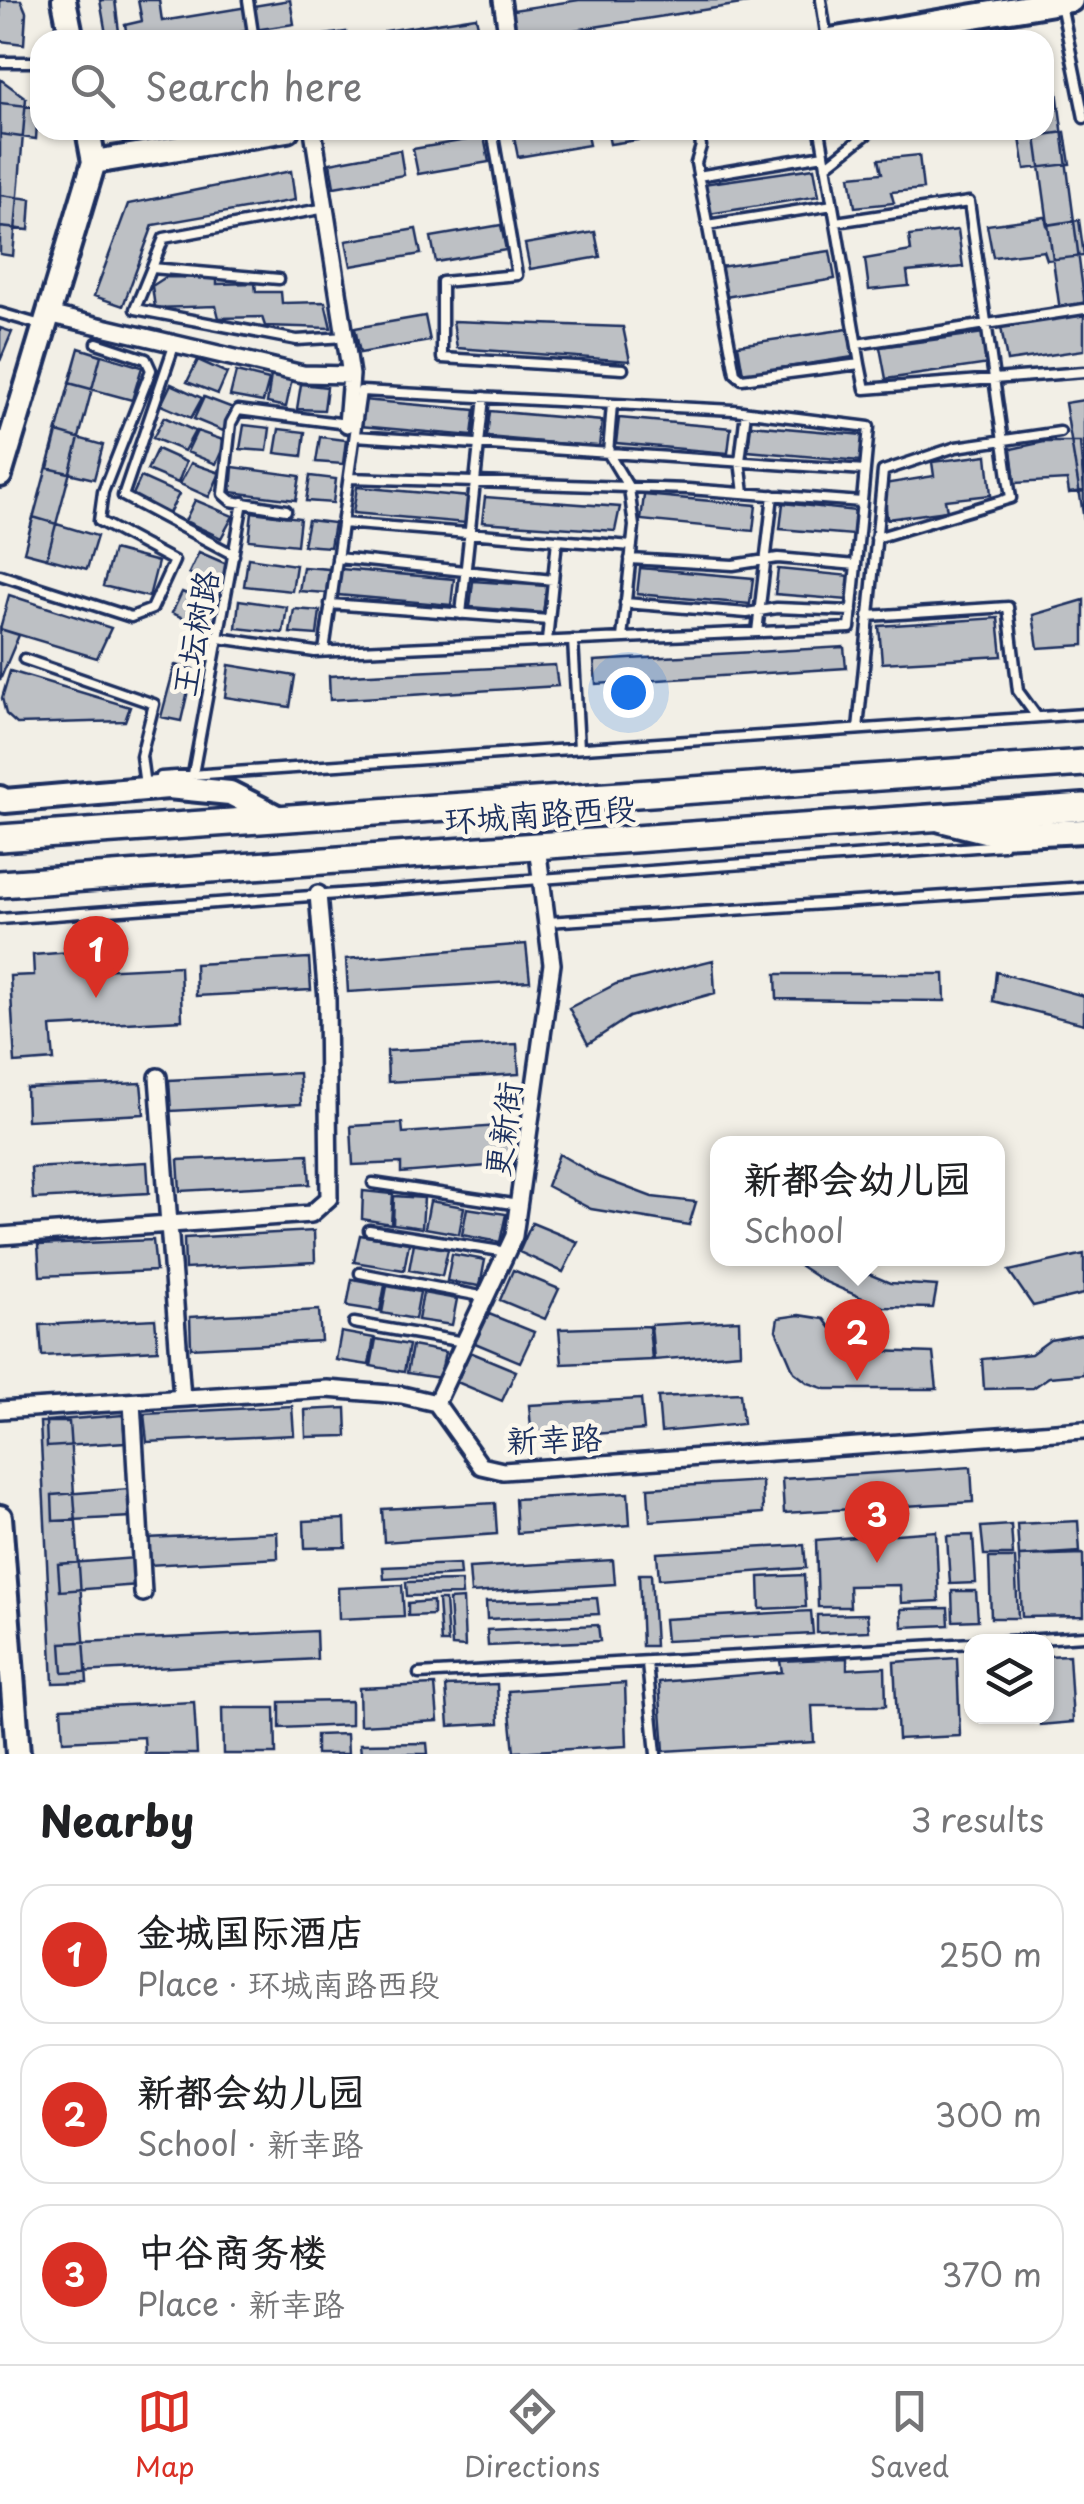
<!DOCTYPE html>
<html lang="en">
<head>
<meta charset="utf-8">
<style>
  :root { --surface:#fff; --page:#f2f2f2; --text:#202124; --muted:#757577; --line:#e0e0e0; --accent:#d93025 }
  body { margin:0; font-family:"Playpen Sans","LXGW WenKai TC",sans-serif; background:var(--page); color:var(--text) }
  .controls { position:absolute; right:30px; bottom:30px; display:grid; overflow:hidden; border-radius:20px; box-shadow:0 2px 8px #0004 }
  .controls button { width:90px; height:90px; display:grid; place-items:center; padding:0; border:0; border-bottom:2px solid var(--line); background:var(--surface); color:var(--text); font:50px sans-serif }
  .you { position:absolute; left:628px; top:692px; width:35px; height:35px; margin:-25px; border:8px solid #fff; border-radius:50%; background:#1a73e8; box-shadow:0 0 0 15px #1a73e833 }
  .badge { display:grid; place-items:center; width:65px; height:65px; border-radius:50%; background:var(--accent); color:#fff; font-size:32px; font-weight:700 }
  .pin { position:absolute; translate:-50% -82px; filter:drop-shadow(0 2px 5px #0008) }
  .pin::after { content:''; position:absolute; top:52px; width:35px; height:30px; background:inherit; clip-path:polygon(0 0,100% 0,50% 100%) }
  .popup { position:absolute; left:710px; top:1136px; width:295px; height:130px; box-sizing:border-box; display:grid; place-content:center; border-radius:20px; background:var(--surface); filter:drop-shadow(0 2px 8px #0005); font-size:32px; white-space:nowrap; color:var(--muted) }
  .popup b { font-size:38px; color:var(--text) }
  .popup::after { content:''; position:absolute; left:50%; top:100%; margin-left:-20px; border:20px solid transparent; border-top-color:var(--surface) }
  .list { margin:0; padding:0; list-style:none }
  h2 { display:flex; justify-content:space-between; align-items:center; height:130px; margin:0; padding:0 40px; font-size:42px }
  h2 small { font-size:32px; font-weight:400; color:var(--muted) }
  .list li { display:grid; grid-template-columns:65px 1fr auto; gap:30px; align-items:center; box-sizing:border-box; height:140px; margin:0 20px 20px; padding:0 20px; border:2px solid var(--line); border-radius:30px }
  .list b { display:block; font-size:38px; white-space:nowrap }
  .list p { margin:0; font-size:32px; white-space:nowrap; color:var(--muted) }
  .list em { font-size:32px; font-style:normal; color:var(--muted) }
  .icon { flex:none; width:55px; height:55px; fill:none; stroke:currentColor; stroke-width:2; stroke-linecap:round; stroke-linejoin:round }
  .map { position:relative; flex:none; width:1084px; height:1754px; overflow:hidden }
  .search { position:absolute; background:var(--surface); box-shadow:0 2px 8px #0004; left:30px; right:30px; top:30px; height:110px; display:flex; align-items:center; gap:25px; box-sizing:border-box; padding:0 35px; border-radius:30px; color:var(--muted); font-size:38px }
  .sheet { height:610px; background:var(--surface) }
  nav { display:flex; justify-content:space-around; align-items:center; box-sizing:border-box; height:140px; border-top:2px solid var(--line); background:var(--surface); font-size:28px; color:var(--muted) }
  nav a { display:grid; justify-items:center; gap:5px }
  nav .on { color:var(--accent) }
  .map>svg:first-child { display:block }
  .building { fill:#bdc0c4; stroke:#1b2f5e; stroke-width:2.5 }
  .lines { fill:none; stroke-linecap:round; stroke-linejoin:round }
  .lane-casing { stroke:#1b2f5e; stroke-width:15 }
  .street-casing { stroke:#1b2f5e; stroke-width:22 }
  .secondary-casing { stroke:#1b2f5e; stroke-width:30 }
  .primary-casing { stroke:#1b2f5e; stroke-width:32 }
  .lane { stroke:#fbf7ec; stroke-width:8 }
  .street { stroke:#fbf7ec; stroke-width:15 }
  .secondary { stroke:#fbf7ec; stroke-width:22 }
  .primary { stroke:#fbf7ec; stroke-width:25 }
  .labels { text-anchor:middle; dominant-baseline:central; stroke-width:9; stroke-linejoin:round; paint-order:stroke }
  .street-label { font-size:32px; fill:#1b2f5e; stroke:#fbf7ec }
</style>
</head>
<body>
<div class="map">
<svg width="1084" height="1754" viewBox="0 0 1084 1754">
  <rect width="100%" height="100%" fill="#f2efe6"/>
  <filter id="ink" filterUnits="userSpaceOnUse"><feTurbulence type="fractalNoise" baseFrequency=".01" numOctaves="2"/><feDisplacementMap in="SourceGraphic" scale="20" xChannelSelector="R" yChannelSelector="G"/><feConvolveMatrix kernelMatrix="1 2 1 2 8 2 1 2 1" color-interpolation-filters="sRGB"/></filter>
  <g filter="url(#ink)">
    <path class="building" d="M0,0H21L26,12L24,44L0,41Z
      M100,0H115L120,40H107Z
      M138,0H159L162,21L290,0L294,24L189,40H128L125,25L142,21Z
      M579,0H767L517,39L513,10Z
      M476,17L481,40H386L385,31Z
      M346,32L347,40H290Z
      M0,79L26,98L13,256L0,254Z
      M1056,83L1084,298V315L1061,318L1035,130H1044V85Z
      M0,103L38,107L36,139L0,134Z
      M528,130H586L589,145L518,157L513,132Z
      M607,130H689L690,132L610,144Z
      M1065,132L1070,164L1025,169L1020,138Z
      M484,137L489,162L418,174L413,149Z
      M400,150L404,175L334,187L330,163Z
      M919,155L923,189L891,192L894,203L855,207L850,176L882,173L879,159Z
      M814,168L819,196L709,214L703,184Z
      M291,171L295,200L153,225L123,306L94,296L128,204Z
      M0,195L31,199L29,230L0,227Z
      M1045,217L1047,225L1079,220L1084,256L1047,260L1044,251L993,257L987,225Z
      M501,225L506,250L436,262L431,237Z
      M416,229L421,254L351,266L346,241Z
      M958,230L963,267L907,272L909,286L869,290L865,259L911,251L909,236Z
      M595,232L600,257L530,269L525,244Z
      M830,251L835,279L725,297L719,267Z
      M166,277L217,278V284L255,283L256,292H281L282,303L325,302L331,328L265,326L262,317L219,318L216,306L155,308L152,286Z
      M1084,315V350L1007,361L1001,327Z
      M425,316L430,341L360,353L355,328Z
      M453,321L623,327L630,361L457,348Z
      M0,328L12,332L0,361Z
      M848,329L853,357L743,374L738,345Z
      M984,333L989,364L886,379L880,347Z
      M79,348L142,367L132,400L69,383Z
      M79,348L101,355L47,558L24,552Z
      M198,360L227,373L218,394L187,382Z
      M236,372L269,380L263,402L230,396Z
      M271,375L292,379L286,407L267,403Z
      M171,384L202,398L191,418L161,405Z
      M301,384L327,387L324,410L297,409Z
      M204,397L233,408L223,431L194,419Z
      M363,400L475,410L472,436L360,426Z
      M1084,400V520L1065,403Z
      M490,411L602,421L599,447L487,437Z
      M164,417L195,431L184,451L153,438Z
      M619,418L731,428L728,453L616,443Z
      M244,425L270,428L267,451L240,449Z
      M751,425L863,435L860,461L748,451Z
      M279,429L305,432L302,456L275,453Z
      M197,431L226,441L216,464L187,452Z
      M57,432L103,445L94,479L48,468Z
      M320,437L346,440L343,464L316,462Z
      M1044,442H1080L1084,491L1069,493L1067,480L1015,483L1011,449Z
      M157,449L186,462L178,483L147,470Z
      M987,455L991,495L945,500L947,511L887,519L884,484L934,476L932,462Z
      M191,463L220,473L209,497L180,484Z
      M233,467L300,476L296,500L231,492Z
      M310,476L336,479L333,503L306,501Z
      M141,477L179,494L168,515L131,499Z
      M357,487L469,497L466,523L353,513Z
      M644,495L756,505L753,531L641,520Z
      M485,497L620,507L615,531L482,522Z
      M195,500L233,516L221,538L185,521Z
      M783,503L856,511L853,535L780,529Z
      M252,512L300,518L297,545L249,540Z
      M33,517L97,536L87,569L24,552Z
      M308,520L334,523L330,547L303,545Z
      M113,550L158,562L149,597L103,586Z
      M199,552L229,565L220,585L189,573Z
      M248,558L296,565L292,591L244,586Z
      M303,567L329,569L326,593L299,591Z
      M640,568L753,578L750,604L637,594Z
      M341,569L454,579L451,605L338,595Z
      M778,569L851,576L848,600L775,594Z
      M473,581L547,586L543,613L470,607Z
      M182,592L220,608L209,630L172,613Z
      M9,595L111,628L97,658L0,629Z
      M239,600L287,607L283,633L236,628Z
      M1084,600V645L1038,648L1033,615Z
      M294,609L320,611L317,635L290,633Z
      M998,618L1002,656L882,663L879,626Z
      M0,629L19,635L0,680Z
      M844,647L846,668L596,684L594,661Z
      M175,665L193,669L181,721L161,717Z
      M229,665L295,676L290,707L225,697Z
      M555,665L558,686L330,700L329,676Z
      M10,671L130,707L125,721L17,724L6,714L2,698Z
      M526,944L530,981L348,992L346,959Z
      M96,950L97,970L180,966L182,1020L51,1027L54,1060L15,1063L10,976L34,975L33,955Z
      M309,958L311,990L196,996L195,964Z
      M713,960L715,993L629,1017L588,1044L569,1008L616,984Z
      M996,972L1084,996V1024L993,1001Z
      M776,974H944L945,1001L777,999Z
      M517,1044L519,1074L388,1082L387,1051Z
      M299,1073L301,1104L171,1111L169,1080Z
      M141,1083L144,1114L27,1120L26,1088Z
      M402,1123L403,1133L512,1125V1164L401,1173V1163L353,1165L351,1126Z
      M308,1154L310,1184L180,1191L178,1160Z
      M559,1154L599,1177L652,1197L696,1202L689,1225L591,1209L547,1186Z
      M147,1162L149,1193L33,1199L31,1168Z
      M363,1191L393,1194L391,1224L362,1219Z
      M394,1196L424,1198L422,1228L393,1224Z
      M430,1201L464,1207L459,1234L425,1228Z
      M467,1208L506,1214L500,1242L462,1235Z
      M532,1223L578,1242L563,1272L519,1252Z
      M314,1231L315,1262L185,1269L184,1238Z
      M360,1235L409,1243L404,1270L354,1262Z
      M153,1240L156,1271L40,1276L38,1245Z
      M414,1243L448,1249L442,1276L409,1270Z
      M452,1254L485,1260L480,1286L447,1281Z
      M1084,1254V1294L1033,1306L1009,1271Z
      M788,1258H831L890,1283L937,1286L933,1308L883,1307L823,1281Z
      M513,1270L559,1289L545,1319L500,1300Z
      M352,1279L385,1285L380,1311L347,1306Z
      M387,1286L420,1292L415,1319L382,1313Z
      M423,1293L457,1299L452,1325L418,1320Z
      M319,1310L321,1341L191,1348L190,1317Z
      M489,1314L534,1332L520,1362L475,1343Z
      M799,1315L824,1319L847,1350L933,1353L937,1389H826L808,1383L794,1372L776,1330L778,1318Z
      M155,1319L158,1350L42,1356L40,1325Z
      M739,1320L740,1353L654,1360L651,1325Z
      M649,1326L652,1360L562,1364L559,1329Z
      M341,1332L374,1338L369,1365L336,1360Z
      M1084,1334V1374L1049,1377L1033,1388L984,1389L982,1359L1031,1354L1050,1340Z
      M376,1339L409,1345L404,1372L371,1366Z
      M412,1346L445,1352L440,1378L407,1373Z
      M470,1352L516,1371L502,1401L457,1382Z
      M740,1393L743,1424L661,1432L658,1397Z
      M641,1399L644,1430L532,1439L529,1405Z
      M292,1406L294,1435L147,1442L144,1414Z
      M346,1408L347,1436L306,1437L305,1410Z
      M123,1415L125,1442L47,1447L46,1421Z
      M40,1422H69L87,1682L53,1683Z
      M971,1467L973,1502L784,1513L782,1479Z
      M762,1481L763,1513L650,1521L648,1488Z
      M128,1489L131,1517L53,1521L52,1495Z
      M628,1493L630,1525L517,1533L515,1499Z
      M495,1503L497,1534L384,1542L382,1509Z
      M345,1519L346,1547L305,1548L304,1521Z
      M1078,1521L1080,1552L1019,1556L1017,1524Z
      M1011,1525L1013,1555H984L981,1527Z
      M936,1531L939,1601L901,1603L900,1585L849,1586L850,1607H818L816,1540Z
      M277,1532L278,1558L148,1565L147,1538Z
      M973,1535L976,1583L950,1584L947,1536Z
      M804,1545L806,1568L659,1579L657,1553Z
      M1083,1554L1084,1616L1022,1617L1019,1556Z
      M135,1558L138,1585L60,1591L58,1564Z
      M989,1558H1015L1018,1618H991Z
      M613,1560L615,1584L471,1593L469,1568Z
      M459,1564L460,1575L384,1579L383,1567Z
      M639,1574H651L655,1646H642Z
      M804,1575L806,1607L760,1609L759,1577Z
      M461,1581L462,1595L407,1596L406,1582Z
      M402,1585L404,1616L339,1619L338,1588Z
      M952,1591H976L978,1620L953,1621Z
      M597,1598L599,1614L487,1619L486,1602Z
      M463,1599L465,1647L452,1646L449,1600Z
      M438,1600H445L448,1643H441Z
      M433,1601V1615L408,1616V1603Z
      M948,1608L949,1625L902,1627L901,1609Z
      M811,1611L813,1634L666,1641L664,1619Z
      M867,1614L869,1631L817,1633V1615Z
      M598,1625L600,1641L488,1646L487,1630Z
      M316,1631L317,1659L63,1673L61,1643Z
      M1069,1655L1073,1722L1040,1725L1039,1716H1046V1656Z
      M847,1658V1669L885,1667L886,1706H812L814,1742L664,1751L659,1682L782,1672L780,1661Z
      M957,1658L960,1736L898,1739L894,1662Z
      M625,1683L627,1746L514,1752L508,1691Z
      M497,1684L499,1723L449,1726L446,1686Z
      M435,1685L438,1721L360,1725L359,1688Z
      M351,1701V1725L280,1728V1702Z
      M194,1702L197,1754H145L144,1737L63,1741L61,1708Z
      M222,1708H275L276,1754H223Z
      M347,1734L348,1754H316V1735Z
      M427,1743L428,1754H361L360,1744Z"/>
    <g class="lines">
      <defs>
        <path id="lane" d="M248,0L254,40
          M821,0L827,40
          M1061,4L1084,118
          M0,62H40
          M492,130L517,275L442,282V358L623,369
          M698,130L701,146L696,163L735,373L742,379L860,364L820,130
          M826,166L872,130
          M698,176L824,155
          M326,208L164,238L135,309L297,340L346,337
          M836,222L969,202L1011,498L876,538
          M707,225L833,205
          M152,268L279,279
          M0,313L41,325
          M175,343L123,496L234,555
          M857,344L1084,309
          M860,364L865,389L1084,372
          M612,404L608,453L629,488L634,526L622,638
          M355,436L865,470
          M349,478L688,489L862,502
          M744,493L740,461L746,412
          M286,510L231,501L223,494L231,423L238,410L347,424
          M342,523L632,546
          M337,558L553,580
          M630,559L733,565L778,558L856,565
          M0,575L131,617L152,609L174,561L99,521L103,492L151,370L146,359L97,343
          M625,603L747,613L777,608L852,611
          M330,604L549,620
          M461,614L484,397
          M868,616L1008,607L1018,691L1037,717
          M757,632L773,495
          M219,638L315,652L850,628L869,427L734,410L361,391L324,651
          M573,640L579,748
          M547,641L557,540
          M24,659L154,704L141,756L144,778
          M858,729L883,471L956,447L1060,432
          M193,774L243,502
          M161,777L1084,714
          M0,919L1003,845
          M547,922L1084,887
          M373,1183L519,1205
          M369,1230L507,1252
          M360,1273L486,1297
          M354,1323L464,1342
          M993,1642L1084,1636
          M647,1663L656,1754
          M419,1674L972,1643"/>
        <path id="street" d="M502,0L508,40
          M313,130L351,375L347,424
          M48,314L303,374L351,375
          M158,1077L182,1398
          M0,1236L311,1214L329,1198L327,999L318,894
          M132,1402L143,1593
          M436,1403L514,1236L552,964L537,846
          M0,1410L327,1389L402,1395L436,1403L481,1466L503,1471L1084,1430"/>
        <path id="secondary" d="M64,0L72,40
          M830,40L1071,0
          M94,162L287,130
          M0,475L94,162L88,130
          M0,798L5,801L168,787L230,793L281,819
          M941,820L1001,835L1084,831
          M0,1517L18,1754"/>
        <path id="primary" d="M0,838L1084,763
          M0,884L1084,807"/>
      </defs>
      <use href="#lane" class="lane-casing"/>
      <use href="#street" class="street-casing"/>
      <use href="#secondary" class="secondary-casing"/>
      <use href="#primary" class="primary-casing"/>
      <use href="#lane" class="lane"/>
      <use href="#street" class="street"/>
      <use href="#secondary" class="secondary"/>
      <use href="#primary" class="primary"/>
    </g>
  </g>
  <g class="labels">
    <g class="street-label">
      <text transform="translate(194 633) rotate(-79)">王坛树路</text>
      <text transform="translate(540 813) rotate(-4)">环城南路西段</text>
      <text transform="translate(502 1129) rotate(-82)">更新街</text>
      <text transform="translate(554 1438) rotate(-2)">新幸路</text>
    </g>
  </g>
</svg>
<div class="controls">
<button><svg class="icon" aria-label="layers" viewBox="0 0 24 24"><path d="M12 4l9 5-9 5-9-5zM3 14l9 5 9-5"/></svg></button>
</div>
<div class="you"></div>
<div class="pin badge" style="left:96px;top:998px">1</div>
<div class="pin badge" style="left:857px;top:1381px">2</div>
<div class="popup"><b>新都会幼儿园</b>School</div>
<div class="pin badge" style="left:877px;top:1563px">3</div>
<div class="search"><svg class="icon" aria-label="search" viewBox="0 0 24 24"><circle cx="10" cy="10" r="6"/><path d="M15 15l6 6"/></svg>Search here</div>
</div>
<section class="sheet">
<h2>Nearby<small>3 results</small></h2>
<ul class="list">
<li><span class="badge">1</span><div><b>金城国际酒店</b><p>Place · 环城南路西段</p></div><em>250 m</em></li>
<li><span class="badge">2</span><div><b>新都会幼儿园</b><p>School · 新幸路</p></div><em>300 m</em></li>
<li><span class="badge">3</span><div><b>中谷商务楼</b><p>Place · 新幸路</p></div><em>370 m</em></li>
</ul>
</section>
<nav>
<a class="on"><svg class="icon" aria-label="map" viewBox="0 0 24 24"><path d="M3 6l6-2 6 2 6-2v14l-6 2-6-2-6 2zM9 4v14M15 6v14"/></svg>Map</a>
<a><svg class="icon" aria-label="directions" viewBox="0 0 24 24"><path d="M12 3l9 9-9 9-9-9zM9 14v-3h6M13 9l2 2-2 2"/></svg>Directions</a>
<a><svg class="icon" aria-label="saved" viewBox="0 0 24 24"><path d="M7 4h10v16l-5-4-5 4z"/></svg>Saved</a>
</nav>
</body>
</html>
